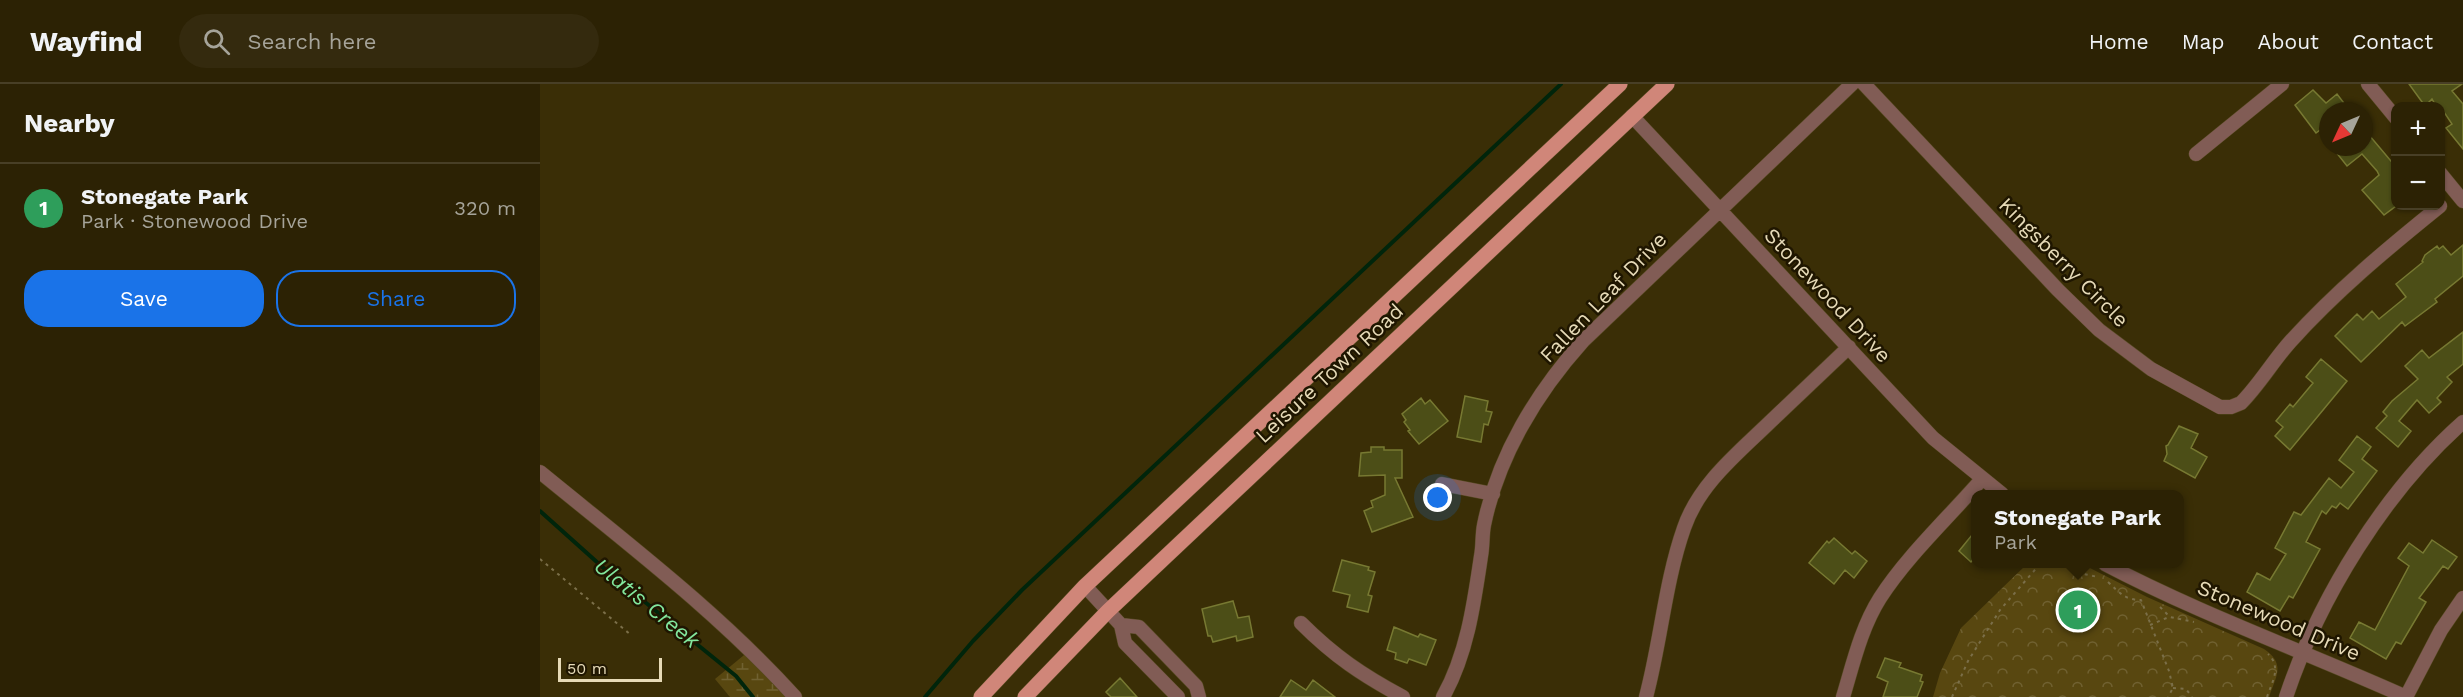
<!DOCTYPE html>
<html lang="en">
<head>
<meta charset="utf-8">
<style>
  :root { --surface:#2c2204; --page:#342a0e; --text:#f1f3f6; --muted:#a6a49a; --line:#483f26; --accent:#1a73e8 }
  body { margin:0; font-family:"Work Sans",sans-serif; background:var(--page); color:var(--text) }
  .controls { position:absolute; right:18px; top:18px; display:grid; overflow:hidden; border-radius:12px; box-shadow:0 2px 4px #0004 }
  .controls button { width:54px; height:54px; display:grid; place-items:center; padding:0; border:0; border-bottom:2px solid var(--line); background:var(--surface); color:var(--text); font:30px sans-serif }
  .compass { position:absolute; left:1779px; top:18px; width:54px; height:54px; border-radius:50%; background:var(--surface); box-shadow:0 2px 4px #0004; rotate:226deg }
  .scale { position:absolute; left:18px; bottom:15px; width:104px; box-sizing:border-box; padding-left:6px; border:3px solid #e6dab7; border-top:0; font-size:16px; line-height:21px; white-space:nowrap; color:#e6dab7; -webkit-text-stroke:4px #1f1600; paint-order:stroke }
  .you { position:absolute; left:898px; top:414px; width:21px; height:21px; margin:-15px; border:4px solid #fff; border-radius:50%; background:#1a73e8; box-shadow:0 0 0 9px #1a73e833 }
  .badge { display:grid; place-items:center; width:39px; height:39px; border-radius:50%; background:var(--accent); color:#fff; font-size:20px; font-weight:700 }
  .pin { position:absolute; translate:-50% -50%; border:3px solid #fff; box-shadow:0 2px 6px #0006 }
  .popup { position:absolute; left:1431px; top:406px; width:213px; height:78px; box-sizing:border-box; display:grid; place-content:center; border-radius:12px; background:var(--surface); filter:drop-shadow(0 2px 4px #0005); font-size:20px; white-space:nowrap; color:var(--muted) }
  .popup b { font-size:22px; color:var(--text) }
  .popup::after { content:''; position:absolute; left:50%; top:100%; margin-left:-12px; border:12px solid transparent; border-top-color:var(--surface) }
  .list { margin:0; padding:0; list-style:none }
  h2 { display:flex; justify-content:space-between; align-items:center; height:78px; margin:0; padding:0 24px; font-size:26px }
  h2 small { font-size:20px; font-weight:400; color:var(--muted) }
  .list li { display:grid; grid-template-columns:39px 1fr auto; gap:18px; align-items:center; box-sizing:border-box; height:90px; padding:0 24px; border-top:2px solid var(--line) }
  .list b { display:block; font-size:22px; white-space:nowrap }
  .list p { margin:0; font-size:20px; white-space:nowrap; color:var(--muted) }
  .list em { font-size:20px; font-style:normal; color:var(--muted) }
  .actions { display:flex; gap:12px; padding:18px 24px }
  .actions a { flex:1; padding:14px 0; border:2px solid var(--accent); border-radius:24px; text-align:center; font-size:21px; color:var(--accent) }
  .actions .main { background:var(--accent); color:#fff }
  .icon { flex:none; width:33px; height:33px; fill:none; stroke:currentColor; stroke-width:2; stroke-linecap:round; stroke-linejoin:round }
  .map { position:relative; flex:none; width:1923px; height:613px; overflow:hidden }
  header { display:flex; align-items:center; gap:36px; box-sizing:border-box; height:84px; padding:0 30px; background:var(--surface); border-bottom:2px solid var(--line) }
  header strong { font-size:28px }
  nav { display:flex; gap:33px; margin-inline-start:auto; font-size:21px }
  .search { width:420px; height:54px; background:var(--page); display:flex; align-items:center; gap:15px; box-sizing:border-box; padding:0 21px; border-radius:33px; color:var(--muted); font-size:22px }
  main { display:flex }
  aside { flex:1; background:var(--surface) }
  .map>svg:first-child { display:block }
  .wetland { fill:url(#wetland-marsh) }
  .park { fill:url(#park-crowns) }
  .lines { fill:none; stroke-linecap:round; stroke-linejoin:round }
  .stream { stroke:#00250b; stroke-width:4 }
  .building { fill:#4c4e17; stroke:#777932; stroke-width:1.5 }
  .minor-casing { stroke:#564a22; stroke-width:15 }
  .major-casing { stroke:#564a22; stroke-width:16 }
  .path { stroke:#7b6f49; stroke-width:2; stroke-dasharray:3 4.5; stroke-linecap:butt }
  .minor { stroke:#815c55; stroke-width:14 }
  .major { stroke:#d08679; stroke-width:15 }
  .labels { text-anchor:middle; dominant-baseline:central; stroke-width:5; stroke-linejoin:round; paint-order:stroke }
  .street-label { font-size:21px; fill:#e6dab7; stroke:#1f1600 }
  .water-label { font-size:22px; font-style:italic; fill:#82e69c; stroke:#1f1600 }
</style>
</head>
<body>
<header>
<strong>Wayfind</strong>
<div class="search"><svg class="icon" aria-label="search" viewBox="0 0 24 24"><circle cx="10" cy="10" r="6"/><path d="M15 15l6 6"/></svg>Search here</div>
<nav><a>Home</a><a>Map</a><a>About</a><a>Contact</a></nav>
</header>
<main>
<aside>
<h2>Nearby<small></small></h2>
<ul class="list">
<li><span class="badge" style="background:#2e9e5b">1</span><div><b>Stonegate Park</b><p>Park · Stonewood Drive</p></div><em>320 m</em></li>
</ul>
<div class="actions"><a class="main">Save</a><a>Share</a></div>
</aside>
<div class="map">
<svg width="1923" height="613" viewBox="0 0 1923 613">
  <defs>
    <pattern id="wetland-marsh" width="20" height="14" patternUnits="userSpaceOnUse" patternTransform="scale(1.5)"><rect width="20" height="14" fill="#584710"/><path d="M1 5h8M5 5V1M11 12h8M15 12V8" fill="none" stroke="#706131"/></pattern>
    <pattern id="park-crowns" width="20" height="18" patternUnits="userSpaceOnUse" patternTransform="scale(1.5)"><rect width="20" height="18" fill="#584710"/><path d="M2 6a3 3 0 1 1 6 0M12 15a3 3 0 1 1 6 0" fill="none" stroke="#706131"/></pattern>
  </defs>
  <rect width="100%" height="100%" fill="#3a2e06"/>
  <path class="wetland" d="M209,567L254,613H190L175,595Z"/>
  <path class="park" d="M1487,480H1542L1607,513L1724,565C1746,580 1736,592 1729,613H1393L1400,589L1421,544Z"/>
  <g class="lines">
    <path class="stream" d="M0,427L68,488L196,592L213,613
      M385,613L433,557L482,506L1021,0"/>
  </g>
  <path class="building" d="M1869,0H1922L1912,7L1923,20V65L1906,44L1912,40L1900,22H1896L1892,15L1885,22Z
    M1773,6L1786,19L1797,10L1810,27H1788V40L1776,49L1755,21Z
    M1824,45L1856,83V122L1844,131L1822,106L1839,91L1837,87L1822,70L1807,82L1792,63H1824Z
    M1923,161V192L1895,215L1897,218L1865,242L1862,238L1821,278L1795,252L1817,230L1823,236L1832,227L1839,235L1866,213L1856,200L1883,178L1882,177L1885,171L1897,162L1899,165L1903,162L1911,171Z
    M1923,248V280L1907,293L1912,298L1897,314L1901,318L1889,329L1877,316L1859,337L1871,347L1858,363L1836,344L1847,332L1843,328L1852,317L1878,295L1865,282L1882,266L1889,274Z
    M1781,275L1807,297L1750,366L1735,352L1743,343L1736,337L1750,320L1753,323L1773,299L1766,293Z
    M925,312L948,317L946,327L952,328L948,341L944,340L941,358L917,353Z
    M881,314L885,320L890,316L908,337L879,360L868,347L870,346L864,338L866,336L862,330Z
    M1639,342L1658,350L1651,364L1667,373L1655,394L1624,377L1627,370L1626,362L1628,361Z
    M1817,352L1831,363L1822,375L1837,387L1808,425L1800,419L1796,424L1792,422L1786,430L1782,427L1766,458L1780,465L1753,514L1749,512L1740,527L1707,508L1717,489L1730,496L1746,470L1735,464L1754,428L1761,431L1789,394L1801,404L1814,388L1799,376Z
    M831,363H844V366H862V394H855L873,433L832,448L824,427L833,423L831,417L845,411V391L819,392L821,369L831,368Z
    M1436,446V472L1431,478L1419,467Z
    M1294,454L1312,470L1315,467L1327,477L1314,494L1305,486L1294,500L1269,479L1287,457L1289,459Z
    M1892,456L1917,473L1908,485L1903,482L1879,514L1886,518L1861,560L1856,558L1846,575L1810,554L1819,538L1835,546L1869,482L1858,474L1869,459L1883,469Z
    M802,476L829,483L828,486L835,488L828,511L832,512L828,528L807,523L810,511L793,507Z
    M693,517L698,534L709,532L713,553L697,557L696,552L673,558L671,552H668L662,525Z
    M854,543L878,553L880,550L896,556L886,581L869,575L867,579L855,575L856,569L847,566Z
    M1345,574L1361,579L1359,583L1382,591L1380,597L1383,598L1377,613H1343L1348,598L1337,593Z
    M580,594L597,613H571L566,608Z
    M751,596L766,606L773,596L795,613H740Z"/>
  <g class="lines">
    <defs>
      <path id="minor" d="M1324,0L1518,206L1559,246L1611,285L1680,323H1691L1701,319C1719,301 1733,277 1750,258C1796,207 1848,164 1900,122
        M1828,0L1856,34
        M1092,32L1393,354L1462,410
        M1656,70L1742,0
        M1900,89L1923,117
        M0,388C88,460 179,529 255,613
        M902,400L953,410
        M1565,480C1662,531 1766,568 1866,613
        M545,502L581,541L585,559L638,613
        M761,539C794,572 822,591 863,613
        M581,541L599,543L656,602L659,613
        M903,613C927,570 934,520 941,472C943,462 942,451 944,441C958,372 997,308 1043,257L1312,0
        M1106,613C1121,557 1125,498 1144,444C1159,400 1198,369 1230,338C1256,313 1283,288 1309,263
        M1303,613C1313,580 1321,544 1340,514C1367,472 1409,433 1442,395
        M1746,613C1779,514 1845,407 1923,338
        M1866,613L1901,546L1923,514"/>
      <path id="major" d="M441,613L545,502L1080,0
        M485,613L568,527L1127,0"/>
    </defs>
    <use href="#minor" class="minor-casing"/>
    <use href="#major" class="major-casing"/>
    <path class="path" d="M0,475L91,551
      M1525,480L1539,489L1558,493
      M1568,498C1580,509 1585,516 1601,516L1629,587L1633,604L1628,613
      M1620,523L1630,533L1654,538
      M1610,541L1629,533
      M1633,604L1646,605L1652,613
      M1412,613L1428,577L1460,526L1500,480
      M1727,613C1732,598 1742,583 1728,570"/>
    <use href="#minor" class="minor"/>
    <use href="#major" class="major"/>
  </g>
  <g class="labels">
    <g class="street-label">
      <text transform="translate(1524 178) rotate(45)">Kingsberry Circle</text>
      <text transform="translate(1288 211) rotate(47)">Stonewood Drive</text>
      <text transform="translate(1063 213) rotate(-46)">Fallen Leaf Drive</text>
      <text transform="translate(789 289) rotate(-43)">Leisure Town Road</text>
      <text transform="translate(1739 536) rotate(23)">Stonewood Drive</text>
    </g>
    <g class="water-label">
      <text transform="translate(107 519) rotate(39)">Ulatis Creek</text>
    </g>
  </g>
</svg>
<div class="controls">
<button>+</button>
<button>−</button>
</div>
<svg class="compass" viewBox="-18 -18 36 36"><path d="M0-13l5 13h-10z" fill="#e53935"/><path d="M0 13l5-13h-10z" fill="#a6a49a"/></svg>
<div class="scale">50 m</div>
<div class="you"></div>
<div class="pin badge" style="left:1538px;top:526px;background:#2e9e5b">1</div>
<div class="popup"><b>Stonegate Park</b>Park</div>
</div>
</main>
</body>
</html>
